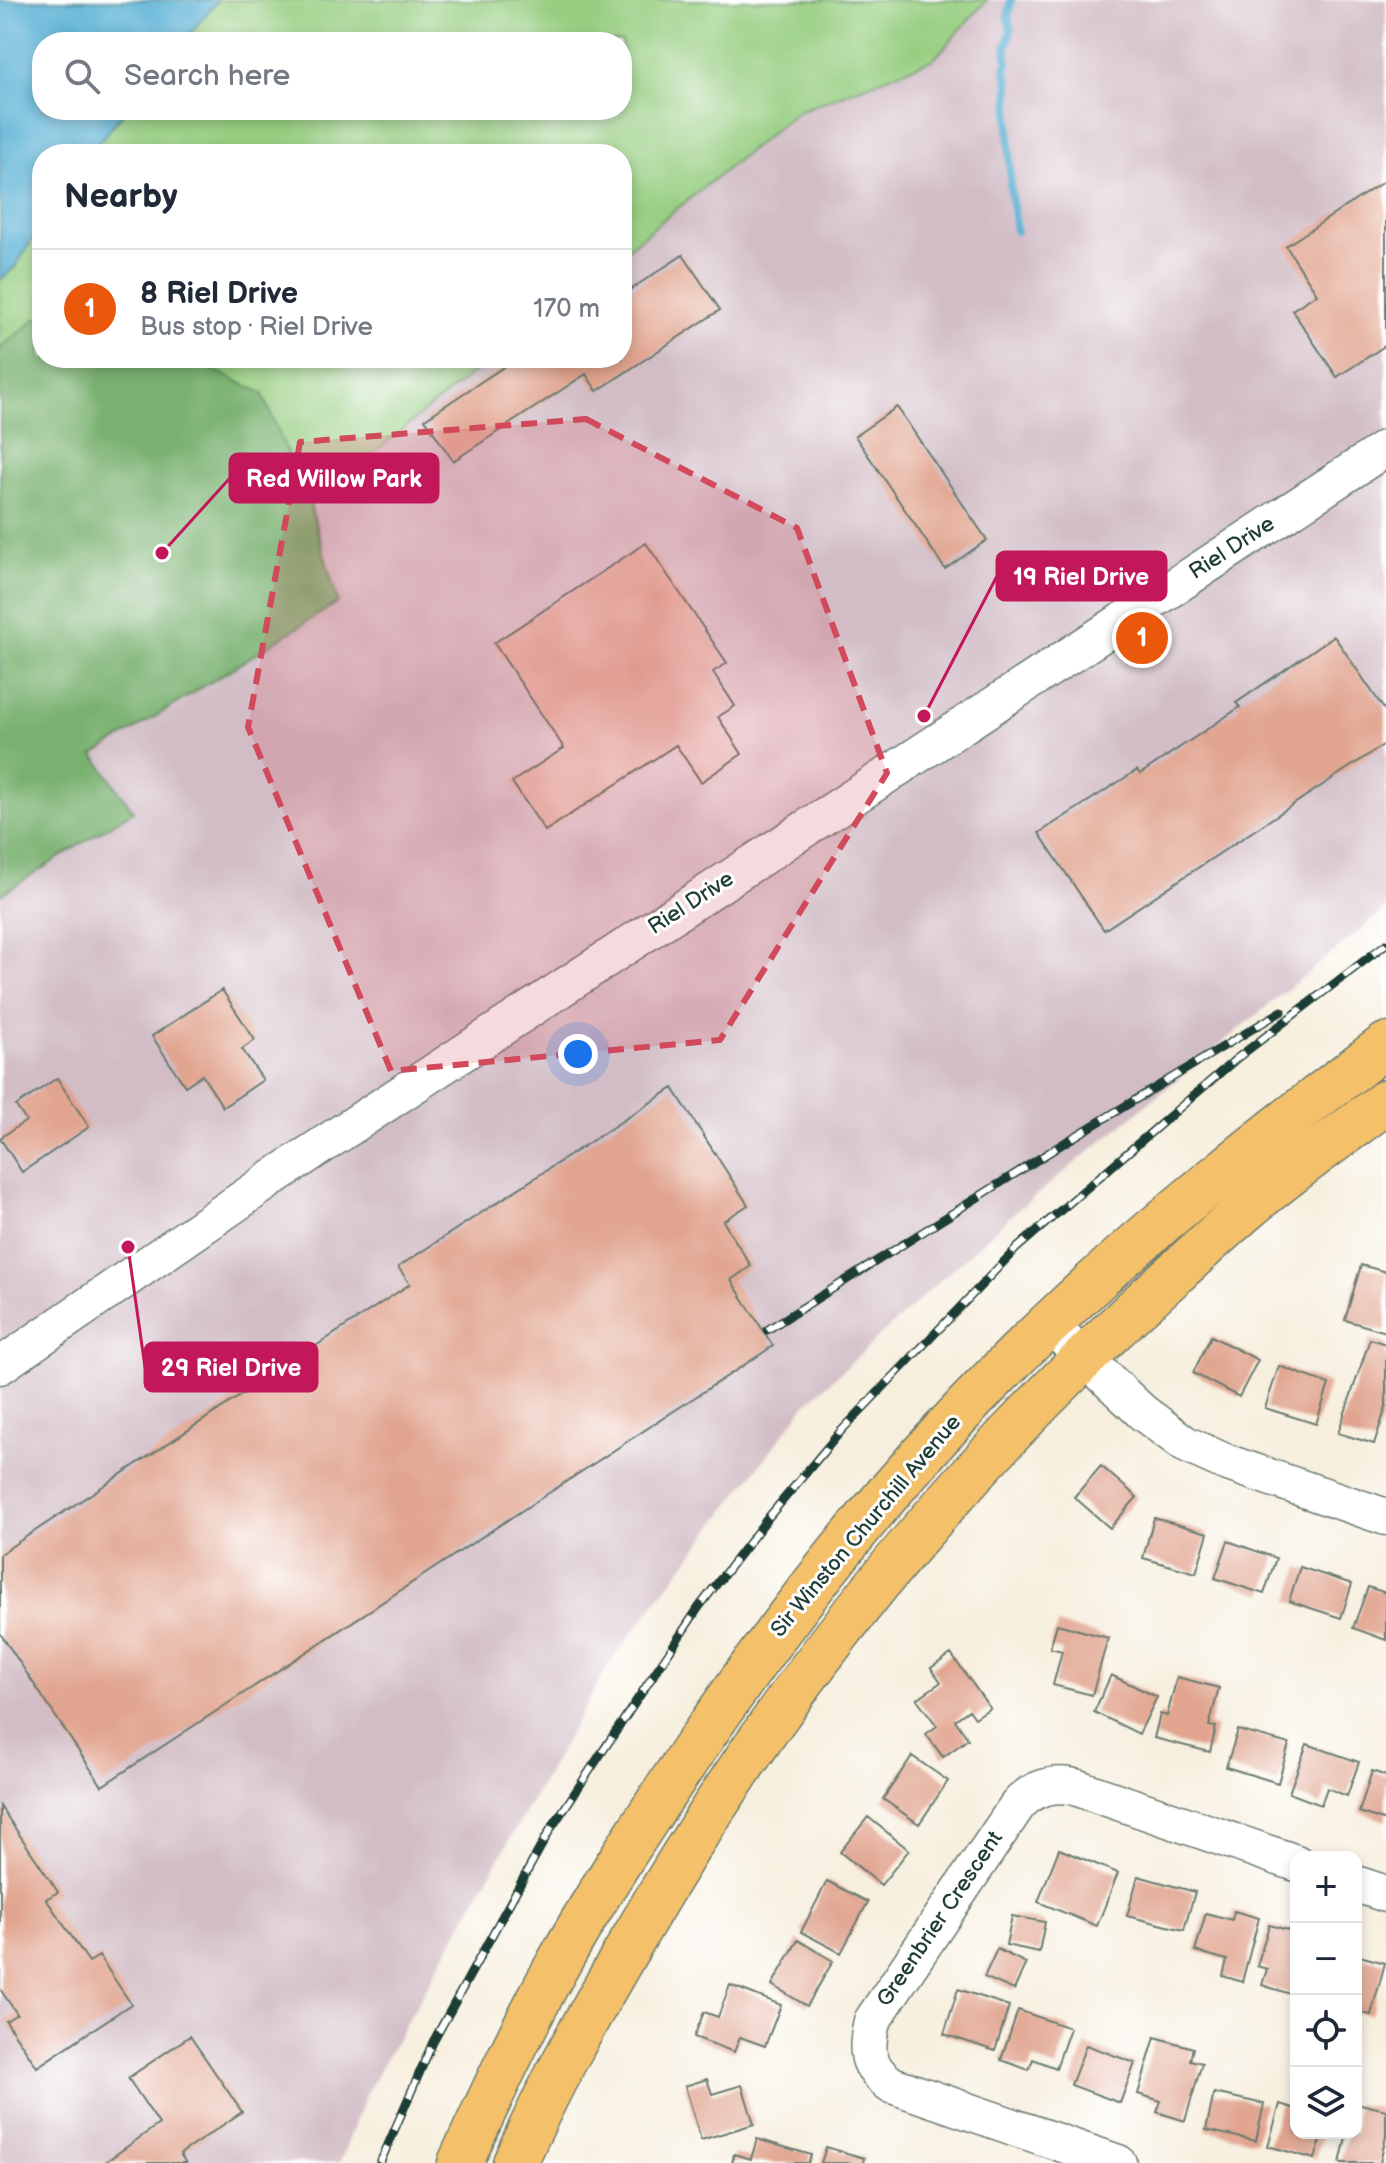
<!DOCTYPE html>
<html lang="en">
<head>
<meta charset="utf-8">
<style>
  :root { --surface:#fff; --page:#f6f6f7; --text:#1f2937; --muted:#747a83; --line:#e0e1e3; --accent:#ea580c }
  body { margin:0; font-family:"Balsamiq Sans",sans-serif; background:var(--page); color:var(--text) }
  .controls { position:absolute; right:24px; bottom:24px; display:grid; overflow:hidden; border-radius:16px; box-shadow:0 4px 12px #0003 }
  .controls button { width:72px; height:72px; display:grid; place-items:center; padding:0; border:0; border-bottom:2px solid var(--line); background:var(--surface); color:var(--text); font:40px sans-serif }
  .you { position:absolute; left:578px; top:1054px; width:28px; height:28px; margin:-20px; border:6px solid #fff; border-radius:50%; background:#1a73e8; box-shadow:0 0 0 12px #1a73e833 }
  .badge { display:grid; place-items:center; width:52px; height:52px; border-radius:50%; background:var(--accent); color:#fff; font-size:26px; font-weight:700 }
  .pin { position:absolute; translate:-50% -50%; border:4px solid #fff; box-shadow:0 2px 8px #0006 }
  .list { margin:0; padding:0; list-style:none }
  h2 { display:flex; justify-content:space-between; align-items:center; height:104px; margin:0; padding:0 32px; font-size:34px }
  h2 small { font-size:26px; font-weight:400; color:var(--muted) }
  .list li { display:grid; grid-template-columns:52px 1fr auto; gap:24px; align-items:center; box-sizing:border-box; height:120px; padding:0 32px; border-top:2px solid var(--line) }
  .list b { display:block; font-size:30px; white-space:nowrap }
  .list p { margin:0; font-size:26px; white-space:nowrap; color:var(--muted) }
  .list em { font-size:26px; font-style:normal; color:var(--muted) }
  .icon { flex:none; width:44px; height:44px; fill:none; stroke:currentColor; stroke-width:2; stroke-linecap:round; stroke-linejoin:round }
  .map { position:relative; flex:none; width:1386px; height:2163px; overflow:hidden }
  .search { position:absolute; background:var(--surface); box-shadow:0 4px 12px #0003; left:32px; top:32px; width:600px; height:88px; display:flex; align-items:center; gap:20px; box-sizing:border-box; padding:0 28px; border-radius:32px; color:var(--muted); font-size:30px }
  .panel { position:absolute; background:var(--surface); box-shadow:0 4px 12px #0003; left:32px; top:144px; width:600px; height:224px; border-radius:32px }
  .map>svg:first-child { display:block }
  .industrial { fill:#d2bdc6 }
  .green { fill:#97ce81; stroke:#5b865a; stroke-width:2 }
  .forest { fill:#79b16f; stroke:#4c7752; stroke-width:2 }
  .water { fill:#55afd3; stroke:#3a7684; stroke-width:2 }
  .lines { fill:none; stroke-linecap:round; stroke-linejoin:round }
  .stream { stroke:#55afd3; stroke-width:8 }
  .building { fill:#e1a48f }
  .minor-casing { stroke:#6b7b70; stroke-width:39 }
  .major-casing { stroke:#6b7b70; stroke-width:47 }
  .minor { stroke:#fff; stroke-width:36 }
  .major { stroke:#f4c16a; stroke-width:44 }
  .rail-casing { stroke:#1f3d34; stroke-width:9 }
  .rail { stroke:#fff; stroke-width:6; stroke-dasharray:18; stroke-linecap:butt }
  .marked { fill:#d1495b; fill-opacity:0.2; stroke:#d1495b; stroke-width:6; stroke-dasharray:16 10; stroke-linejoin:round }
  .labels { text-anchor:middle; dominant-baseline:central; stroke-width:6; stroke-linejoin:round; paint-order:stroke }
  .street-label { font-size:22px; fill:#1f3d34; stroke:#fff }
  .leader { fill:none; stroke:#c2185b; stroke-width:3 }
  .callout-dot { fill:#c2185b; stroke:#fff; stroke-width:3 }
  .callout { fill:#c2185b; stroke:#c2185b; stroke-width:3 }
  .callout-label { font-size:24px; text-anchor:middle; font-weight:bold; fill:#fff }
</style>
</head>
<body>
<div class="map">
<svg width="1386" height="2163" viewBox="0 0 1386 2163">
  <rect width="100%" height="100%" fill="#fff"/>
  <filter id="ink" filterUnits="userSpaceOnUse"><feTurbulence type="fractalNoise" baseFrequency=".0125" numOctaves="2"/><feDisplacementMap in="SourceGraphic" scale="16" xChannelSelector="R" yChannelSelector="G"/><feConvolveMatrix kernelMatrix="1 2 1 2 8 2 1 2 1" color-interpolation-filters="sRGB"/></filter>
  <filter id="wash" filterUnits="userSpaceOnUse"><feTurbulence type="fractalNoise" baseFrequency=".006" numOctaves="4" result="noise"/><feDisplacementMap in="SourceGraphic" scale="32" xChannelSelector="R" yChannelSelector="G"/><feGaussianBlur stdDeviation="1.8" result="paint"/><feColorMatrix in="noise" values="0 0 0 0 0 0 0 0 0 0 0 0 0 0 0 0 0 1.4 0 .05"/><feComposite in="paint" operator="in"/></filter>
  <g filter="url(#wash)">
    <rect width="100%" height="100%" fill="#f7efde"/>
    <path class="industrial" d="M987,0H1386V909L1014,1213L806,1404L609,1664L365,2096L340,2163H0V895L132,811L94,755L338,602L309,504L491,358H622V253L797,112L934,59Z"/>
    <path class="green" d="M218,0H987L934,59L797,112L622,253V154H89L126,110H622V42H183Z
      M42,224V358H491L310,504L338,602L94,755L133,811L0,895V280L15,267Z"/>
    <path class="forest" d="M37,318L42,319V358H188L262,393L309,504L338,602L94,755L133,811L0,895V348Z"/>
    <path class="water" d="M0,0H218L183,42H42V110H126L89,154H42V224L15,267L0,280Z"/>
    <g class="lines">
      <path class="stream" d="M1011,0L1008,18L1011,30L1006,48L1008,64L1005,67L1009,82L1010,187L1016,231"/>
    </g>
    <g id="blocks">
      <path class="building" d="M1386,180V345L1337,377L1292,310L1317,294L1286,246Z
        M683,255L720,310L597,391L586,374L453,461L425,419L517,358H622V295Z
        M897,407L987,540L945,569L855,436Z
        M646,543L727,663L713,672L735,706L718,717L742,754L701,782L676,745L545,831L512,782L564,748L494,643Z
        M1334,636L1386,712V743L1104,930L1039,833L1137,770L1140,774L1240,707L1236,703Z
        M222,990L255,1040L242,1049L263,1080L223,1107L202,1075L185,1086L152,1036Z
        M57,1078L89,1127L22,1172L0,1138L26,1121L16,1106Z
        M673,1088L748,1205L723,1221L751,1266L731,1280L773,1346L102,1786L0,1633V1554L410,1284L398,1267Z
        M1361,1265L1386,1272V1332L1345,1320Z
        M1211,1336L1258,1360L1239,1397L1193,1373Z
        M1370,1339L1386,1344V1407L1374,1444L1338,1433Z
        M1279,1366L1329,1384L1316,1424L1265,1408Z
        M1101,1466L1137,1497L1110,1528L1074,1497Z
        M1154,1518L1208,1533L1196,1573L1143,1558Z
        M1228,1541L1276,1558L1264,1594L1215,1578Z
        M1300,1567L1352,1584L1341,1618L1289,1601Z
        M1368,1587L1386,1593V1640L1353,1628Z
        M1057,1624L1108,1638L1092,1695L1053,1685L1062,1651L1050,1648Z
        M951,1654L990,1708L975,1718L969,1710L955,1720L968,1739L943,1757L926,1734L937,1726L917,1699L941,1682L931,1668Z
        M1111,1675L1157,1697L1139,1734L1094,1712Z
        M1177,1677L1219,1688L1209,1726L1216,1727L1210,1752L1154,1738L1160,1714L1167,1716Z
        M1238,1730L1289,1744L1278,1783L1226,1767Z
        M1307,1744L1359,1762L1347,1796L1327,1788L1321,1805L1289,1793Z
        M912,1756L948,1781L919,1824L883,1799Z
        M1372,1771L1386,1776V1821L1359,1812Z
        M0,1806L58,1892L46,1899L89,1962L99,1956L131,2004L37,2067L6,2021L17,2014L0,1989Z
        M868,1817L909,1850L881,1885L840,1852Z
        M1059,1849L1118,1873L1097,1926L1038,1902Z
        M1138,1876L1195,1892L1184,1930L1127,1916Z
        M827,1881L868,1902L841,1953L801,1932Z
        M1234,1911L1259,1918L1242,1982L1223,1976L1227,1960L1195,1951L1206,1913L1232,1920Z
        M1012,1916L1045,1922L1039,1952L1006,1945Z
        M1269,1925L1296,1932V1996L1262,1985L1267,1969L1257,1966Z
        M798,1940L833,1961L807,2006L772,1985Z
        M997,1949L1026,1963L1014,1990L984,1977Z
        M1356,1955L1385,1963L1371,2015L1356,2012Z
        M730,1985L781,2005L765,2046L740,2037L734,2052L694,2037L704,2012L718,2017Z
        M958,1989L1009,2006L995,2051L944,2034Z
        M1018,2010L1070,2028L1056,2068L1033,2059L1029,2070L1001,2060Z
        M190,2036L242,2112L180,2154L186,2163H104L159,2124L128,2078Z
        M1155,2037L1193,2048L1190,2060L1202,2063L1185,2121L1157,2112L1161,2101L1138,2094Z
        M1086,2045L1135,2063L1120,2103L1071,2085Z
        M707,2079L712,2094L742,2085L754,2124L701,2140L685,2086Z
        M1214,2093L1264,2104L1256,2141L1206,2130Z
        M1356,2103L1386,2110V2136L1380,2163H1340L1347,2133H1356Z
        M1280,2104L1296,2109V2133H1323L1315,2159L1268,2146Z
        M757,2139L811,2155L808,2163H732L734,2154L751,2159Z
        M826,2147L864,2158L863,2163H821Z"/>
    </g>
  </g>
  <g filter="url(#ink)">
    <use href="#blocks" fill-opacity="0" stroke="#6b7b70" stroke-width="2"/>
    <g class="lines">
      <defs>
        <path id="minor" d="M1049,1324L1142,1412L1185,1444L1225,1462L1386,1517
          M0,1366L283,1171L1386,448
          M1356,1884L1386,1894
          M1118,2163L892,2085C866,2067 865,2051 872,2021L1017,1806C1032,1788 1053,1782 1075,1787L1296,1863"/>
        <path id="major" d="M460,2163C490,2098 520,2033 554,1971C596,1895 643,1824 692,1752C797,1597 914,1451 1051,1322C1156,1222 1270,1132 1386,1045
          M515,2163C548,2087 590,2013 632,1941C778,1687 957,1468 1175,1273C1206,1245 1236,1216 1269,1190C1307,1159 1347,1131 1386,1102"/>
      </defs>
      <use href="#minor" class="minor-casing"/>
      <use href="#major" class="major-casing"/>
      <use href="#minor" class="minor"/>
      <use href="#major" class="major"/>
      <defs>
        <path id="rail" d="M767,1330L1064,1143L1282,1011
          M380,2163L433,2042L550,1830L699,1607L767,1519L841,1431L1017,1248L1236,1059L1386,944"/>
      </defs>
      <use href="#rail" class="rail-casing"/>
      <use href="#rail" class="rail"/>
    </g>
  </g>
  <path class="marked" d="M586,419L797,528L887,773L720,1040L391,1071L248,727L300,442Z"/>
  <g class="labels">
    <g class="street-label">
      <text transform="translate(1232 548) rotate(-33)">Riel Drive</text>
      <text transform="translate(691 903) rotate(-33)">Riel Drive</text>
      <text transform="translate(866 1526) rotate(-50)">Sir Winston Churchill Avenue</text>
      <text transform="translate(940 1919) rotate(-56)">Greenbrier Crescent</text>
    </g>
  </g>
  <path class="leader" d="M162 553L230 478M924 716L997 576M128 1247L145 1367"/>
  <g class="callout-dot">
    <circle cx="162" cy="553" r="8"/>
    <circle cx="924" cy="716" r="8"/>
    <circle cx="128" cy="1247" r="8"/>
  </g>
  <g class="callout">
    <rect x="230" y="454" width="208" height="48" rx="8"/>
    <rect x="997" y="552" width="169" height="48" rx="8"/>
    <rect x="145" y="1343" width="172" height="48" rx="8"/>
  </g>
  <g class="callout-label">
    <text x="334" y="487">Red Willow Park</text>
    <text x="1081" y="585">19 Riel Drive</text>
    <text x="231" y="1376">29 Riel Drive</text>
  </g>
</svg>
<div class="controls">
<button>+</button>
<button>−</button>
<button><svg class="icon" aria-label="locate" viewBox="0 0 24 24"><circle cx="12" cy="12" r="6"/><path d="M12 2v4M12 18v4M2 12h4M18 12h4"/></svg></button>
<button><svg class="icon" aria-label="layers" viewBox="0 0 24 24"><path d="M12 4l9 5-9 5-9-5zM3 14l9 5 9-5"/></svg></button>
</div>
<div class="you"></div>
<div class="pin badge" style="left:1142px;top:638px">1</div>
<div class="search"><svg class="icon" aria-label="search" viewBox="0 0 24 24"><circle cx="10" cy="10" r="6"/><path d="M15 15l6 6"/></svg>Search here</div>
<section class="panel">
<h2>Nearby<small></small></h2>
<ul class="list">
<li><span class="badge">1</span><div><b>8 Riel Drive</b><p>Bus stop · Riel Drive</p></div><em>170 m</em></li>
</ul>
</section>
</div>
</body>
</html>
